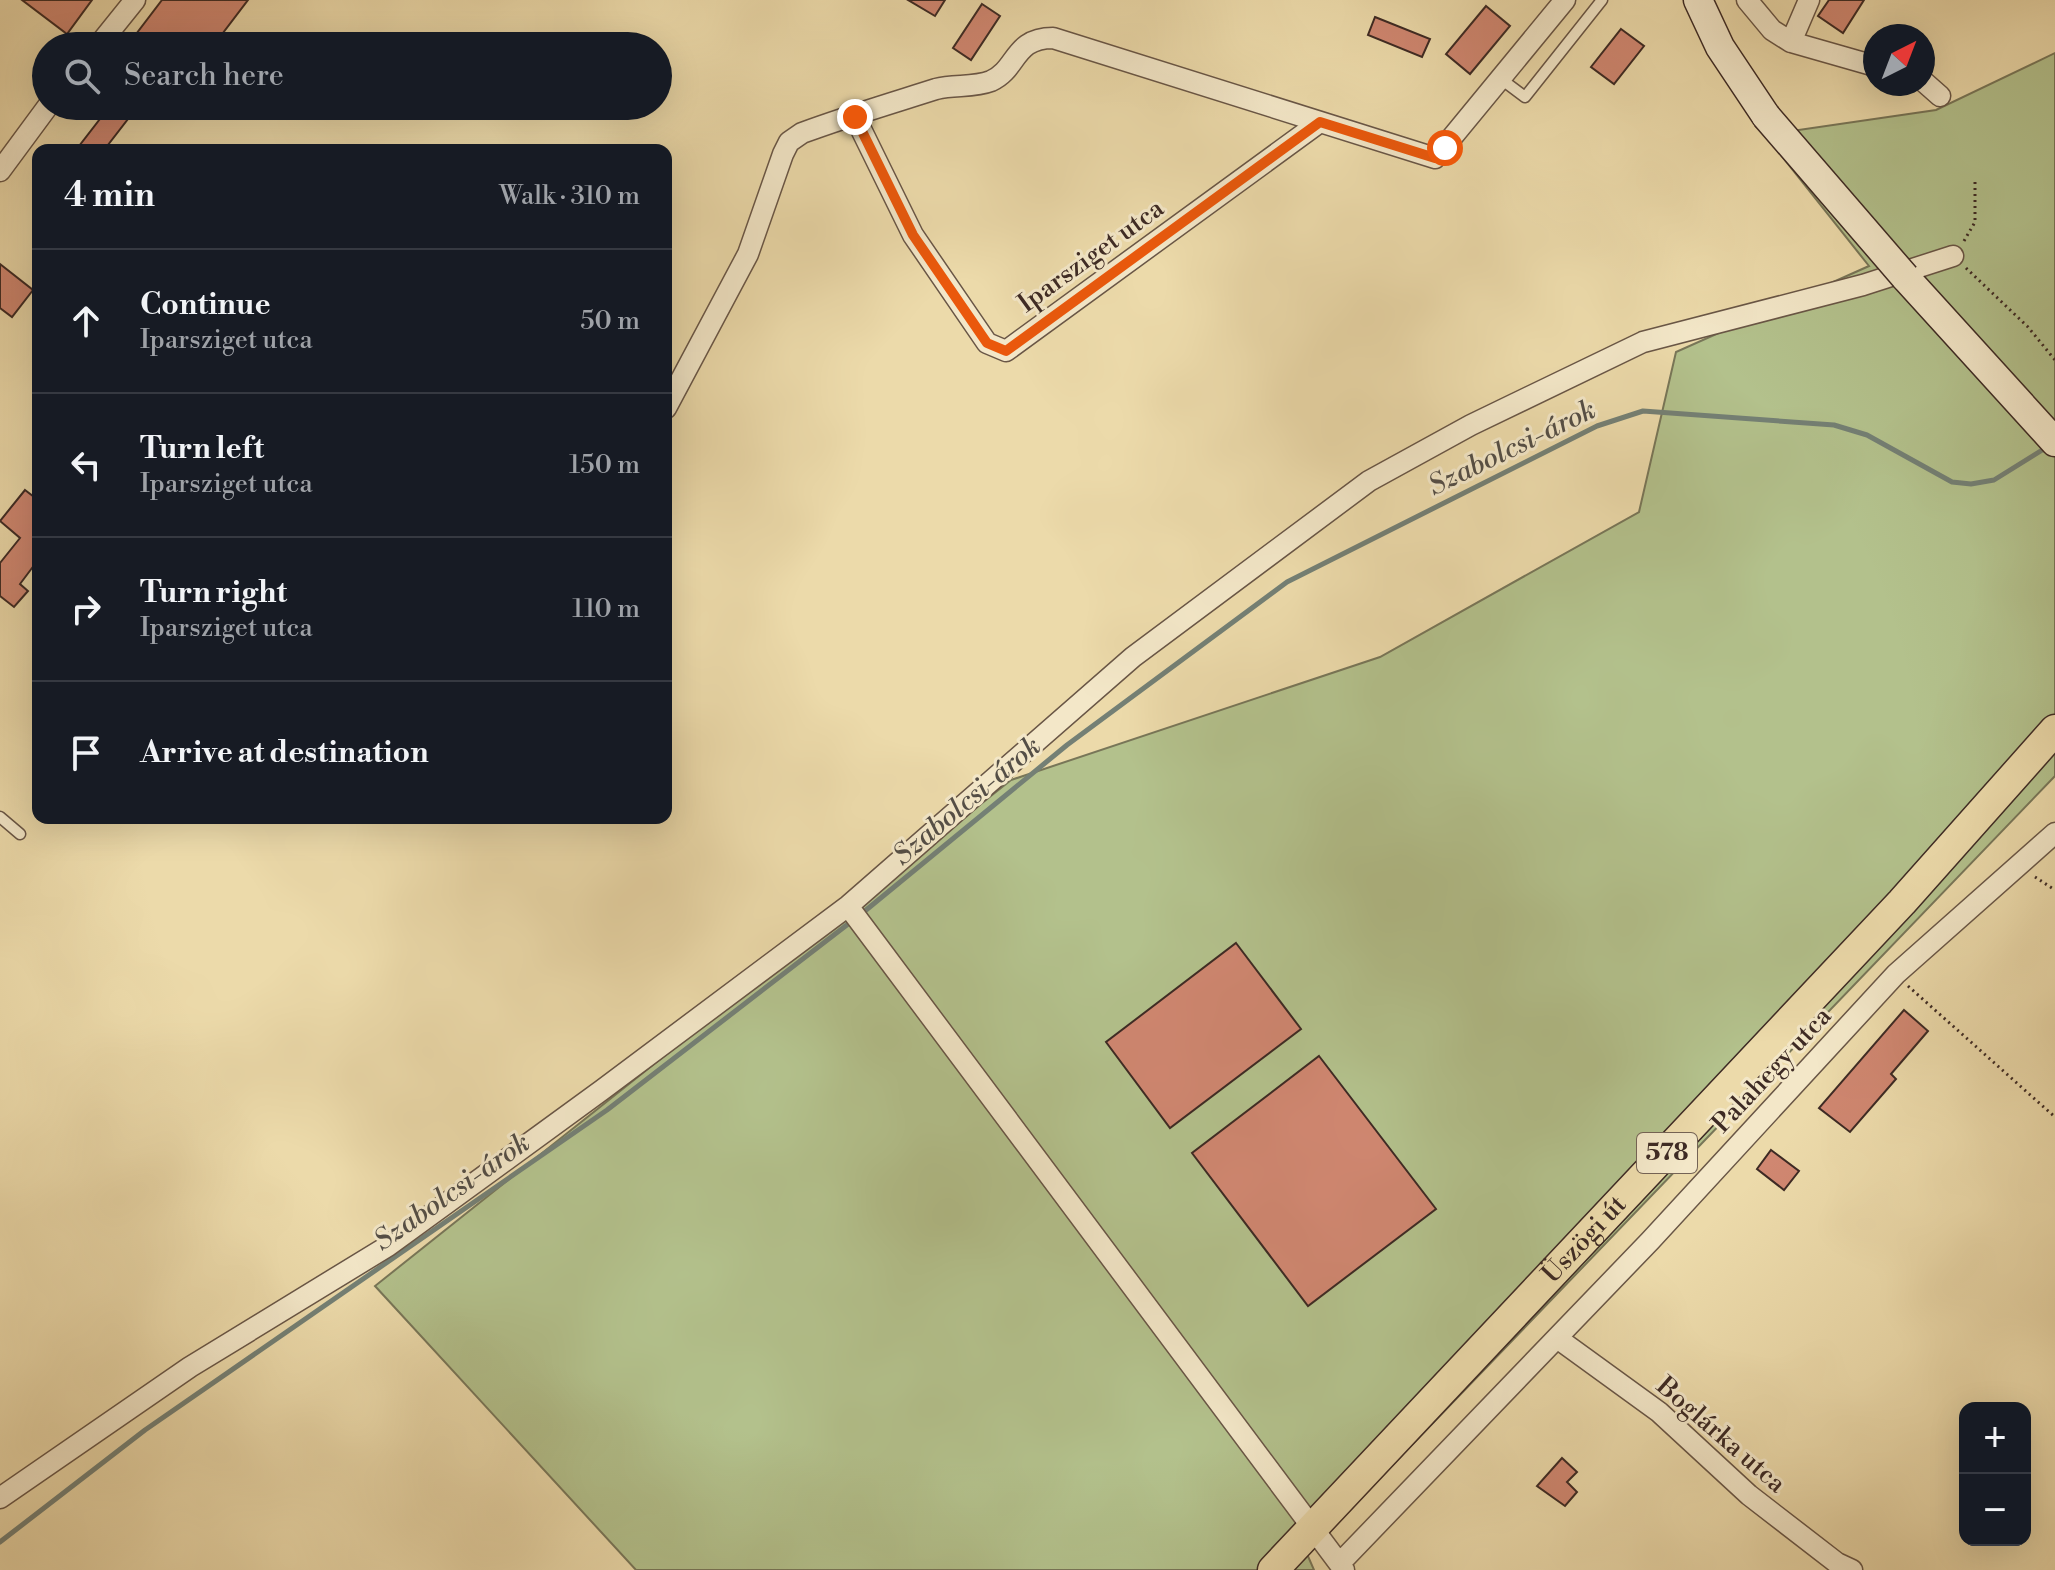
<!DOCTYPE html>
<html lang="en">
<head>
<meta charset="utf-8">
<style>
  :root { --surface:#171b24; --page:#20242c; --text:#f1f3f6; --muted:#9ea1a6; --line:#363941 }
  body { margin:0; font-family:"Libre Bodoni",serif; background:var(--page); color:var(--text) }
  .controls { position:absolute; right:24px; bottom:24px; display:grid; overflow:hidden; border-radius:16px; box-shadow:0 8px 32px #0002 }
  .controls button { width:72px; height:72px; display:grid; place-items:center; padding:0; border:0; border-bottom:2px solid var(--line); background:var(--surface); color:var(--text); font:40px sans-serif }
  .compass { position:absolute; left:1863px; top:24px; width:72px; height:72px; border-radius:50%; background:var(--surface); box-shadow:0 8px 32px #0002; rotate:42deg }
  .stop { position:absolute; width:24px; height:24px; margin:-18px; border:6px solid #ea580c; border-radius:50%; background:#fff }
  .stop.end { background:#ea580c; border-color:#fff; box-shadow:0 2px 8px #0008 }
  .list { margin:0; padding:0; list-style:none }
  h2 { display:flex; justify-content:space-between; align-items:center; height:104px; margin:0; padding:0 32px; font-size:34px }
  h2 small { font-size:26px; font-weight:400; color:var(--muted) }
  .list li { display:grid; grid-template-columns:52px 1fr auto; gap:24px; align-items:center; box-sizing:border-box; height:144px; padding:0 32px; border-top:2px solid var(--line) }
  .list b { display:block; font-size:30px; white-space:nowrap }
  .list p { margin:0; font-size:26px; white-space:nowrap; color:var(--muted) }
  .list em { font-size:26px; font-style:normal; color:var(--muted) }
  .icon { flex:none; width:44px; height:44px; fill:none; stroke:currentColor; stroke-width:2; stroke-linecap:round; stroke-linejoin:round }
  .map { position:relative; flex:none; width:2055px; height:1570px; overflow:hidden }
  .search { position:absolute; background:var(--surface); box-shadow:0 8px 32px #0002; left:32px; top:32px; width:640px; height:88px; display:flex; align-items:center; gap:20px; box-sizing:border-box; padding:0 28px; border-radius:44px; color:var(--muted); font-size:30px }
  .panel { position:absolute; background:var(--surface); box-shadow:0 8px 32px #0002; left:32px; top:144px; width:640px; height:680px; border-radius:16px }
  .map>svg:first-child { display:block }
  .green { fill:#b3c18c; stroke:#787658; stroke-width:2 }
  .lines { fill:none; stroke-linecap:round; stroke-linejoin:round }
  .stream { stroke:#748075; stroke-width:5 }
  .building { fill:#d08771; stroke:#3d2a24; stroke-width:2 }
  .service-casing { stroke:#695646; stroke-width:13 }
  .minor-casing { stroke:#695646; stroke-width:23 }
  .secondary-casing { stroke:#3d2a24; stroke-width:31 }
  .primary-casing { stroke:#3d2a24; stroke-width:33 }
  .path { stroke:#3d2a24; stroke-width:3; stroke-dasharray:2 4; stroke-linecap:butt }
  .service { stroke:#f3e7c8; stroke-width:10 }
  .minor { stroke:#f3e7c8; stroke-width:20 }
  .secondary { stroke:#f3e7c8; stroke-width:28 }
  .primary { stroke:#ecdaaa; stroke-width:30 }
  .secondary-bridge-casing { stroke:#3d2a24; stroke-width:31; stroke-linecap:butt }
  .secondary-bridge { stroke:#f3e7c8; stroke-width:28 }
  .route { stroke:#ea580c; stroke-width:10 }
  .labels { text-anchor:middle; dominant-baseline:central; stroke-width:6; stroke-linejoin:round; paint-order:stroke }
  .shield { fill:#f3e7c8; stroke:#746355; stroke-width:2 }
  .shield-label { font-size:24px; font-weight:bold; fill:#3d2a24 }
  .street-label { font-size:26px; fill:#3d2a24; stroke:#f3e7c8 }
  .water-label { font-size:28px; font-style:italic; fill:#544e46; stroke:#f3e7c8 }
</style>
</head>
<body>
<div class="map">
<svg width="2055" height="1570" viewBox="0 0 2055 1570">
  <rect width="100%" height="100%" fill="#ecdaaa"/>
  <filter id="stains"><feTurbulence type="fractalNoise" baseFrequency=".0025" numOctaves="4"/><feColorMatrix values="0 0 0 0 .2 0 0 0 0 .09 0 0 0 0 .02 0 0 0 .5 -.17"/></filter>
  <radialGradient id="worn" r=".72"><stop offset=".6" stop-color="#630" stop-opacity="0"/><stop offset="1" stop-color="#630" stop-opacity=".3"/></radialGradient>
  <path class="green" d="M2055,53V776L1307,1554L1314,1570H636L375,1286L1011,780L1380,657L1639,512L1676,352L1869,266L1765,135L1936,110Z"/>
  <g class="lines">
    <path class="stream" d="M860,915L1067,745L1287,582L1597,426L1643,411L1834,425L1867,435L1952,482L1971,484L1994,480L2047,447
      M0,1542L145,1430L607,1110L852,921"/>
  </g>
  <path class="building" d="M22,0H92L67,34Z
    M162,0H248L213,46H127Z
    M908,0H945L935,16Z
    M1829,0H1864L1843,33L1818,16Z
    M982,4L1000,16L971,60L953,48Z
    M1486,6L1510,26L1470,74L1446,54Z
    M1375,17L1430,39L1422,57L1368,35Z
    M1621,29L1644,46L1614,84L1591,67Z
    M110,106H138L104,150H76Z
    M0,264L33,290L12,317L0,308Z
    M25,490L38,500V560L20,584L28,591L14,607L0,596V563L20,538L0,521Z
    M1236,943L1301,1029L1170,1128L1106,1042Z
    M1904,1010L1928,1031L1891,1074L1896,1079L1850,1132L1819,1108Z
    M1319,1056L1436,1209L1308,1306L1192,1153Z
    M1771,1150L1799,1171L1784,1190L1757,1169Z
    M1562,1458L1577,1472L1567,1482L1577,1492L1565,1506L1537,1486Z"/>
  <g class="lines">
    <defs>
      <path id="service" d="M1501,79L1525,97L1602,0
        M0,817L20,834"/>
      <path id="minor" d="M1747,0L1772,30L1791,42L1809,0
        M1791,42L1875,66
        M98,46L135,0
        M1923,81L1940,96
        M855,117L913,235L987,343L1006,351L1320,122
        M0,171L48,106
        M666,408L748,254L783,154L789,142L802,133C845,117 892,103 936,89C954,84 973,88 991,81C1018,69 1013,38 1053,38L1435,158L1565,0
        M848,906L1344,1570
        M1557,1338L1659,1412L1749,1495L1837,1563L1852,1570
        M0,1498L190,1367L388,1246L602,1090L848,906L1133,657L1369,481L1471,425L1643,342L1863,285L1953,256
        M1341,1562L1650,1241L1896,974L2055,833"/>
      <path id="secondary" d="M1698,0L1720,47L1766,116
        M1905,277L2055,442"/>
      <g id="primary">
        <path id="s1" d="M1273,1570L1902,902L2055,730"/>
      </g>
    </defs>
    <use href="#service" class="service-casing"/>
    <use href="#minor" class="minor-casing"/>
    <use href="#secondary" class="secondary-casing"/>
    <use href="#primary" class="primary-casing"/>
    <path class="path" d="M1964,241L1975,222V182
      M1966,268L2028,327L2055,360
      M2035,877L2055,890
      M1908,986L2055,1117"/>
    <use href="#service" class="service"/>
    <use href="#minor" class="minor"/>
    <use href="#secondary" class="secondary"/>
    <use href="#primary" class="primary"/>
    <defs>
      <path id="secondary-bridge" d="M1766,116L1905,277"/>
    </defs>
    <use href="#secondary-bridge" class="secondary-bridge-casing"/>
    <use href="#secondary-bridge" class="secondary-bridge"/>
  </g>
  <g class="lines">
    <path class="route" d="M855,117L913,235L987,343L1006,351L1320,122L1435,158L1445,148"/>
  </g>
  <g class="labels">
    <rect class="shield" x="1637" y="1133" width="60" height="40" rx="6"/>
    <g class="shield-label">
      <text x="1667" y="1153">578</text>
    </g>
    <g class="street-label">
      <text transform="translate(1091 256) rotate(-36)">Iparsziget utca</text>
      <text transform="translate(1772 1070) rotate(-47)">Palahegy utca</text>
      <text stroke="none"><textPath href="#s1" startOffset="454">Üszögi út</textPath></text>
      <text transform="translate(1721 1435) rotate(41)">Boglárka utca</text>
    </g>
    <g class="water-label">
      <text transform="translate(1512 448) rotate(-26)">Szabolcsi-árok</text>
      <text transform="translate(967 801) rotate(-40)">Szabolcsi-árok</text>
      <text transform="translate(452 1192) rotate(-35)">Szabolcsi-árok</text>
    </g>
  </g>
  <rect width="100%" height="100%" filter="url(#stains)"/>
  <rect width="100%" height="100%" fill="url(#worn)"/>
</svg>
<div class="controls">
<button>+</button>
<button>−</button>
</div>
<svg class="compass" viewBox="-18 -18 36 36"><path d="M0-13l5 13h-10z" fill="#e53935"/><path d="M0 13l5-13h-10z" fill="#9ea1a6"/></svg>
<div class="stop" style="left:1445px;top:148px"></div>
<div class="stop end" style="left:855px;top:117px"></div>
<div class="search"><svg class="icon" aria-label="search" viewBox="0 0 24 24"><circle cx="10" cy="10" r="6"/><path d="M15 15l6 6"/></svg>Search here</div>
<section class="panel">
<h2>4 min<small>Walk · 310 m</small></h2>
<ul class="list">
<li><svg class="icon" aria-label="ahead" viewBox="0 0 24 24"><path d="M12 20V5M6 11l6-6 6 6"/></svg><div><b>Continue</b><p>Iparsziget utca</p></div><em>50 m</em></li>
<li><svg class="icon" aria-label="left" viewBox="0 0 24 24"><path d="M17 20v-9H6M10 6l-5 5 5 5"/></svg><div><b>Turn left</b><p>Iparsziget utca</p></div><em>150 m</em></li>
<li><svg class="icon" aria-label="right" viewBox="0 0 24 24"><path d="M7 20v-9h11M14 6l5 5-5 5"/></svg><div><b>Turn right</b><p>Iparsziget utca</p></div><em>110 m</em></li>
<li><svg class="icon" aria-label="arrive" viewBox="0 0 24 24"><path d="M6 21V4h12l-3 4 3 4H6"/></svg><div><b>Arrive at destination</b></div></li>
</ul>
</section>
</div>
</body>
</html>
